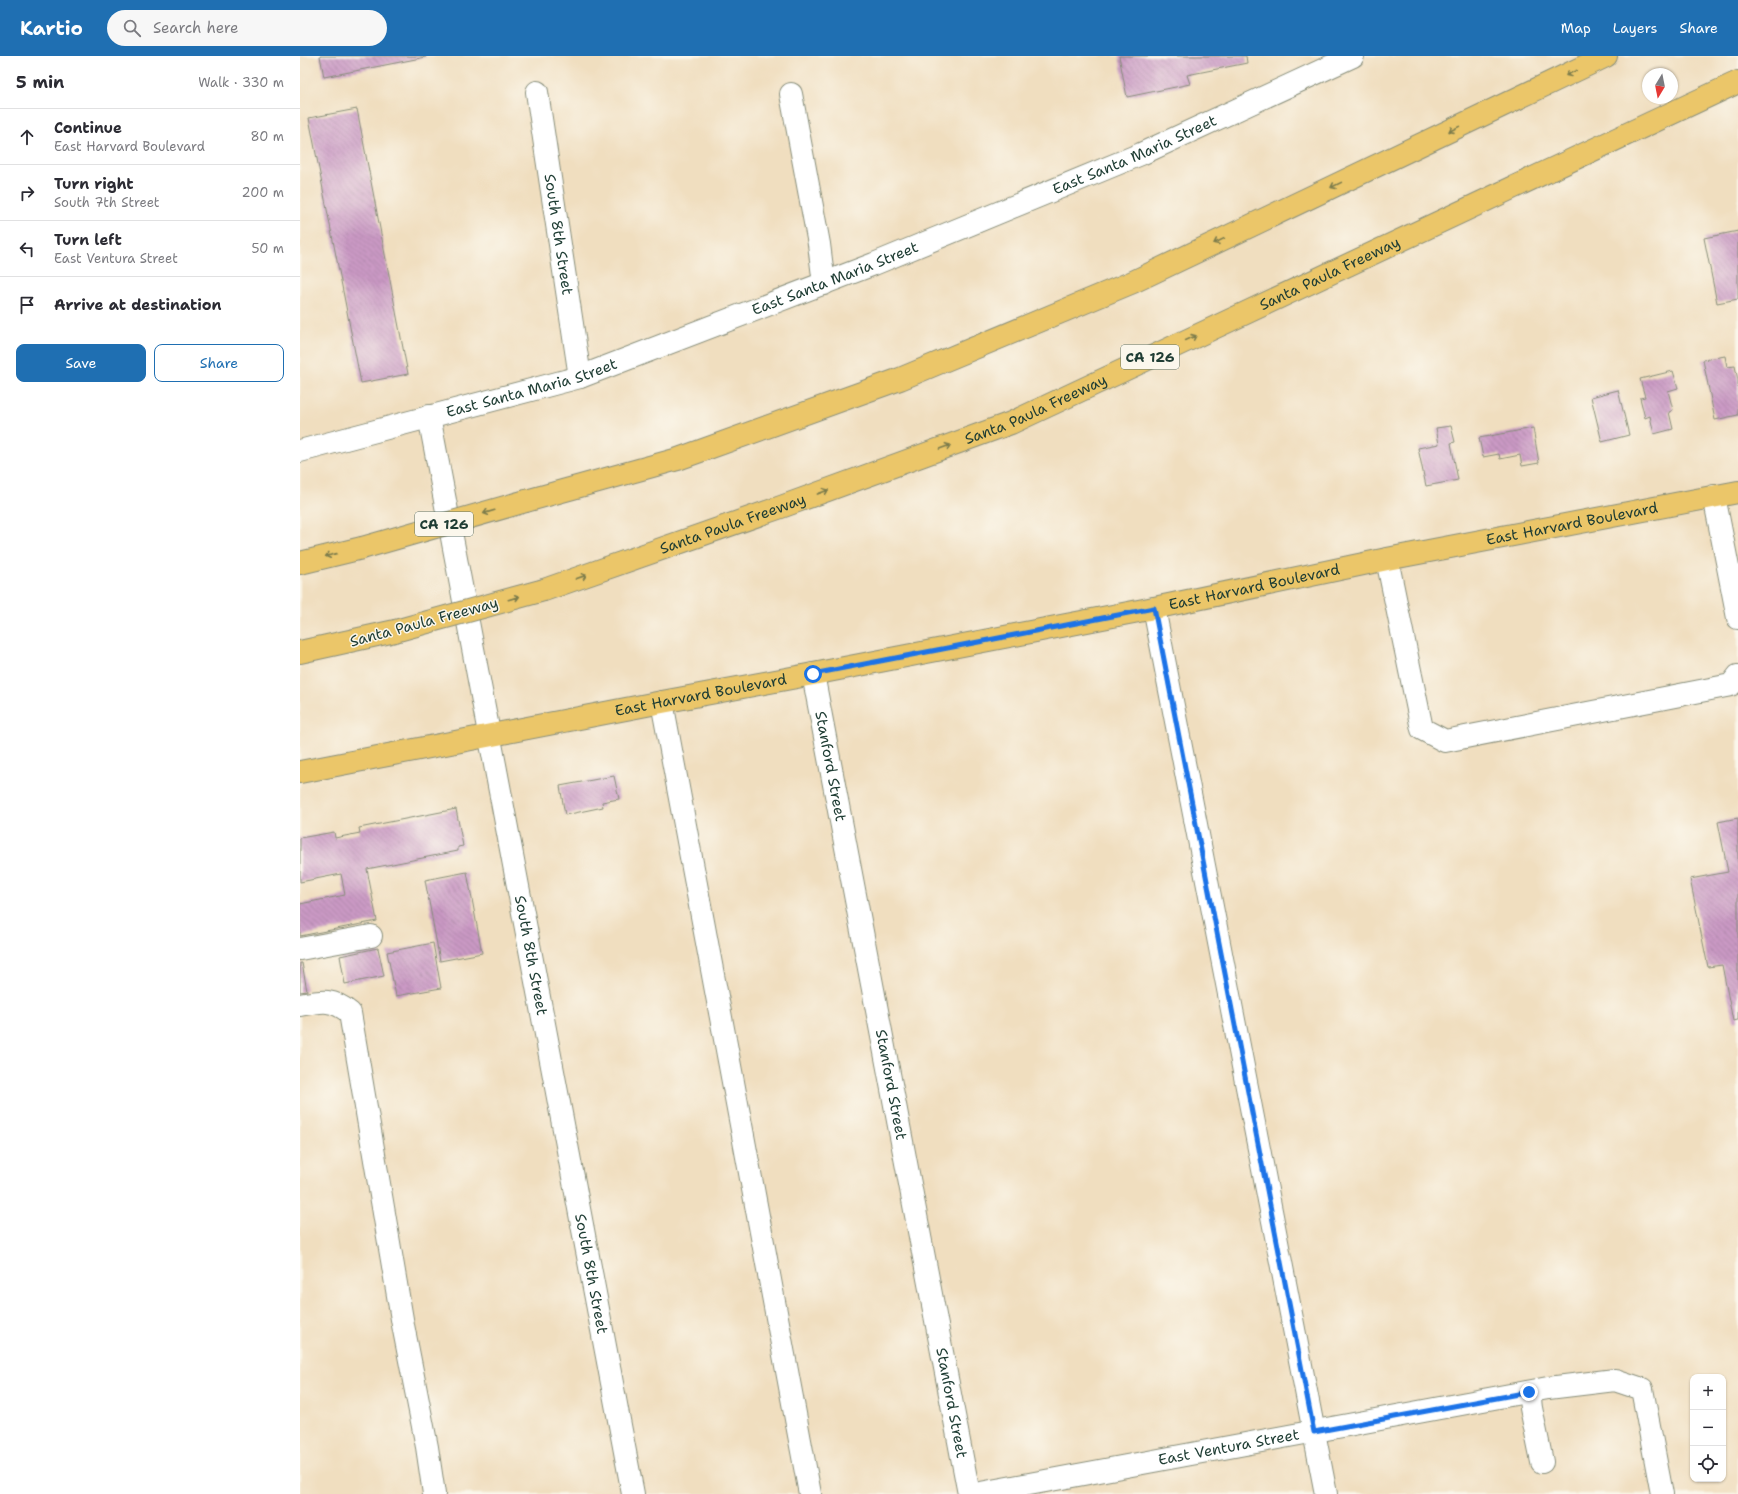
<!DOCTYPE html>
<html lang="en">
<head>
<meta charset="utf-8">
<style>
  :root { --surface:#fff; --page:#f7f7f7; --text:#2b2b33; --muted:#7c7c81; --line:#e1e1e2; --accent:#1f6fb2 }
  body { margin:0; font-family:"Shantell Sans",sans-serif; background:var(--page); color:var(--text) }
  .controls { position:absolute; right:12px; bottom:12px; display:grid; overflow:hidden; border-radius:8px; box-shadow:0 1px 3px #0004 }
  .controls button { width:36px; height:36px; display:grid; place-items:center; padding:0; border:0; border-bottom:1px solid var(--line); background:var(--surface); color:var(--text); font:20px sans-serif }
  .compass { position:absolute; left:1342px; top:12px; width:36px; height:36px; border-radius:50%; background:var(--surface); box-shadow:0 1px 3px #0004; rotate:190deg }
  .stop { position:absolute; width:12px; height:12px; margin:-9px; border:3px solid #1a73e8; border-radius:50%; background:#fff }
  .stop.end { background:#1a73e8; border-color:#fff; box-shadow:0 1px 4px #0008 }
  .list { margin:0; padding:0; list-style:none }
  h2 { display:flex; justify-content:space-between; align-items:center; height:52px; margin:0; padding:0 16px; font-size:17px }
  h2 small { font-size:13px; font-weight:400; color:var(--muted) }
  .list li { display:grid; grid-template-columns:26px 1fr auto; gap:12px; align-items:center; box-sizing:border-box; height:56px; padding:0 16px; border-top:1px solid var(--line) }
  .list b { display:block; font-size:15px; white-space:nowrap }
  .list p { margin:0; font-size:13px; white-space:nowrap; color:var(--muted) }
  .list em { font-size:13px; font-style:normal; color:var(--muted) }
  .actions { display:flex; gap:8px; padding:12px 16px }
  .actions a { flex:1; padding:9px 0; border:1px solid var(--accent); border-radius:8px; text-align:center; font-size:14px; color:var(--accent) }
  .actions .main { background:var(--accent); color:#fff }
  .icon { flex:none; width:22px; height:22px; fill:none; stroke:currentColor; stroke-width:2; stroke-linecap:round; stroke-linejoin:round }
  .map { position:relative; flex:none; width:1438px; height:1438px; overflow:hidden }
  header { display:flex; align-items:center; gap:24px; box-sizing:border-box; height:56px; padding:0 20px; background:var(--accent); color:#fff }
  header strong { font-size:19px }
  nav { display:flex; gap:22px; margin-inline-start:auto; font-size:14px }
  .search { width:280px; height:36px; background:var(--page); display:flex; align-items:center; gap:10px; box-sizing:border-box; padding:0 14px; border-radius:22px; color:var(--muted); font-size:15px }
  main { display:flex }
  aside { flex:1; background:var(--surface) }
  .map>svg:first-child { display:block }
  .building { fill:url(#building-back-hatch) }
  .lines { fill:none; stroke-linecap:round; stroke-linejoin:round }
  .minor-casing { stroke:#888e7a; stroke-width:24 }
  .major-casing { stroke:#888e7a; stroke-width:24 }
  .highway-casing { stroke:#888e7a; stroke-width:24 }
  .minor { stroke:#fff; stroke-width:22 }
  .major { stroke:#ebc669; stroke-width:22 }
  .highway { stroke:#ebc669; stroke-width:22 }
  .highway-bridge-casing { stroke:#888e7a; stroke-width:24; stroke-linecap:butt }
  .highway-bridge { stroke:#ebc669; stroke-width:22 }
  .oneway { stroke:#7b7b4c }
  .route { stroke:#1a73e8; stroke-width:5 }
  .labels { text-anchor:middle; dominant-baseline:central; stroke-width:3; stroke-linejoin:round; paint-order:stroke }
  .shield { fill:#fbf7ec; stroke:#61756b; stroke-width:1 }
  .shield-label { font-size:14px; font-weight:bold; fill:#1f3d34 }
  .street-label { font-size:15px; fill:#1f3d34; stroke:#fbf7ec }
</style>
</head>
<body>
<header>
<strong>Kartio</strong>
<div class="search"><svg class="icon" aria-label="search" viewBox="0 0 24 24"><circle cx="10" cy="10" r="6"/><path d="M15 15l6 6"/></svg>Search here</div>
<nav><a>Map</a><a>Layers</a><a>Share</a></nav>
</header>
<main>
<aside>
<h2>5 min<small>Walk · 330 m</small></h2>
<ul class="list">
<li><svg class="icon" aria-label="ahead" viewBox="0 0 24 24"><path d="M12 20V5M6 11l6-6 6 6"/></svg><div><b>Continue</b><p>East Harvard Boulevard</p></div><em>80 m</em></li>
<li><svg class="icon" aria-label="right" viewBox="0 0 24 24"><path d="M7 20v-9h11M14 6l5 5-5 5"/></svg><div><b>Turn right</b><p>South 7th Street</p></div><em>200 m</em></li>
<li><svg class="icon" aria-label="left" viewBox="0 0 24 24"><path d="M17 20v-9H6M10 6l-5 5 5 5"/></svg><div><b>Turn left</b><p>East Ventura Street</p></div><em>50 m</em></li>
<li><svg class="icon" aria-label="arrive" viewBox="0 0 24 24"><path d="M6 21V4h12l-3 4 3 4H6"/></svg><div><b>Arrive at destination</b></div></li>
</ul>
<div class="actions"><a class="main">Save</a><a>Share</a></div>
</aside>
<div class="map">
<svg width="1438" height="1438" viewBox="0 0 1438 1438">
  <defs>
    <pattern id="building-back-hatch" width="6" height="6" patternUnits="userSpaceOnUse"><rect width="6" height="6" fill="#ca99c4"/><path d="M-1 5l2 2M0 0l6 6M5-1l2 2" fill="none" stroke="#a37ea0"/></pattern>
  </defs>
  <rect width="100%" height="100%" fill="#fbf7ec"/>
  <filter id="ink" filterUnits="userSpaceOnUse"><feTurbulence type="fractalNoise" baseFrequency=".025" numOctaves="2"/><feDisplacementMap in="SourceGraphic" scale="8" xChannelSelector="R" yChannelSelector="G"/><feConvolveMatrix kernelMatrix="1 2 1 2 8 2 1 2 1" color-interpolation-filters="sRGB"/></filter>
  <filter id="wash" filterUnits="userSpaceOnUse"><feTurbulence type="fractalNoise" baseFrequency=".012" numOctaves="4" result="noise"/><feDisplacementMap in="SourceGraphic" scale="16" xChannelSelector="R" yChannelSelector="G"/><feGaussianBlur stdDeviation="0.9" result="paint"/><feColorMatrix in="noise" values="0 0 0 0 0 0 0 0 0 0 0 0 0 0 0 0 0 1.4 0 .05"/><feComposite in="paint" operator="in"/></filter>
  <g filter="url(#wash)">
    <rect width="100%" height="100%" fill="#f0debf"/>
    <g id="blocks">
      <path class="building" d="M20,0H126V1L24,21Z
        M819,0H946L947,7L887,19L890,28L827,41Z
        M57,53L108,318L61,327L9,62Z
        M1438,175V243L1417,247L1404,182Z
        M1425,300L1427,311L1435,310L1438,324V359L1415,364L1403,304Z
        M1373,315L1378,332L1368,335L1373,354L1369,356L1373,373L1354,378L1350,360L1345,362L1340,342L1345,341L1340,323Z
        M1318,334L1329,379L1302,386L1291,341Z
        M1151,370L1155,386L1151,387L1158,424L1126,430L1118,392L1139,388L1136,372Z
        M1233,372L1239,407L1222,410L1220,399L1200,403L1199,398L1183,401L1179,382Z
        M314,720L319,743L302,746L303,751L265,759L260,730Z
        M156,753L163,790L158,791V795L67,813L77,865L0,880V848L45,839L41,818L0,826V782L34,776L35,782L60,777L59,772Z
        M1438,762V964L1433,965L1422,909L1408,911L1390,823L1428,816L1418,766Z
        M167,816L182,897L140,905L125,824Z
        M133,887L141,932L96,940L87,896Z
        M78,892L84,920L45,928L40,900Z
        M0,907H2L7,935L0,936Z"/>
    </g>
  </g>
  <g filter="url(#ink)">
    <use href="#blocks" fill-opacity="0" stroke="#888e7a" stroke-width="1"/>
    <g class="lines">
      <defs>
        <g id="minor">
          <path id="s1" d="M237,36L280,321"/>
          <path d="M491,38L519,188L524,228"/>
          <path id="s2" d="M129,360L333,1438"/>
          <path id="s3" d="M0,395L280,321L574,208L841,98L1053,0"/>
          <path d="M1414,440L1438,562"/>
          <path d="M1087,503L1122,673L1145,685L1431,629L1438,620"/>
          <path d="M854,552L1026,1438"/>
          <path id="s4" d="M513,618L669,1438"/>
          <path d="M362,646L510,1438"/>
          <path d="M0,893L71,880"/>
          <path d="M0,949C21,945 33,942 50,957L103,1269L127,1391L134,1438"/>
          <path d="M1229,1336L1231,1352L1242,1406"/>
          <path id="s5" d="M675,1438L1248,1332L1315,1324L1342,1333L1362,1438"/>
        </g>
        <g id="major">
          <path id="s6" d="M0,716L362,646L513,618L854,552L1087,503L1438,436"/>
        </g>
        <g id="highway">
          <path d="M226,445L378,403L600,323L833,226L1306,0"/>
          <path d="M0,507L62,492"/>
          <path id="s7" d="M244,534L481,451L711,367L1438,26"/>
          <path d="M0,596L95,575"/>
        </g>
      </defs>
      <use href="#minor" class="minor-casing"/>
      <use href="#major" class="major-casing"/>
      <use href="#highway" class="highway-casing"/>
      <use href="#minor" class="minor"/>
      <use href="#major" class="major"/>
      <use href="#highway" class="highway"/>
      <defs>
        <path id="highway-bridge" d="M62,492L226,445
          M95,575L244,534"/>
      </defs>
      <use href="#highway-bridge" class="highway-bridge-casing"/>
      <use href="#highway-bridge" class="highway-bridge"/>
    </g>
    <defs><path id="oneway-shaft" d="M-6 0H5M1.5-3L5.5 0L1.5 3" fill="none" stroke-width="1.6" stroke-linecap="round" stroke-linejoin="round"/></defs>
    <g class="oneway">
      <use href="#oneway-shaft" transform="translate(1271 17) rotate(154)"/>
      <use href="#oneway-shaft" transform="translate(1154 73) rotate(154)"/>
      <use href="#oneway-shaft" transform="translate(1036 129) rotate(154)"/>
      <use href="#oneway-shaft" transform="translate(919 185) rotate(154)"/>
      <use href="#oneway-shaft" transform="translate(891 282) rotate(-25)"/>
      <use href="#oneway-shaft" transform="translate(645 391) rotate(-20)"/>
      <use href="#oneway-shaft" transform="translate(523 436) rotate(-20)"/>
      <use href="#oneway-shaft" transform="translate(189 456) rotate(164)"/>
      <use href="#oneway-shaft" transform="translate(31 499) rotate(166)"/>
      <use href="#oneway-shaft" transform="translate(281 521) rotate(-19)"/>
      <use href="#oneway-shaft" transform="translate(214 542) rotate(-16)"/>
    </g>
  </g>
  <g class="lines" filter="url(#ink)">
    <path class="route" d="M513,618L854,552L1014,1376L1229,1336"/>
  </g>
  <g class="labels">
    <g class="shield">
      <rect x="821" y="289" width="58" height="24" rx="3"/>
      <rect x="115" y="456" width="58" height="24" rx="3"/>
    </g>
    <g class="shield-label">
      <text x="850" y="301">CA 126</text>
      <text x="144" y="468">CA 126</text>
    </g>
    <g class="street-label">
      <text stroke="none"><textPath href="#s3" startOffset="887">East Santa Maria Street</textPath></text>
      <text stroke="none"><textPath href="#s1" startOffset="144">South 8th Street</textPath></text>
      <text stroke="none"><textPath href="#s7" startOffset="848">Santa Paula Freeway</textPath></text>
      <text stroke="none"><textPath href="#s3" startOffset="563">East Santa Maria Street</textPath></text>
      <text stroke="none"><textPath href="#s3" startOffset="240">East Santa Maria Street</textPath></text>
      <text stroke="none"><textPath href="#s7" startOffset="524">Santa Paula Freeway</textPath></text>
      <text stroke="none"><textPath href="#s6" startOffset="1296">East Harvard Boulevard</textPath></text>
      <text stroke="none"><textPath href="#s7" startOffset="200">Santa Paula Freeway</textPath></text>
      <text stroke="none"><textPath href="#s6" startOffset="972">East Harvard Boulevard</textPath></text>
      <text transform="translate(124 566) rotate(-15)">Santa Paula Freeway</text>
      <text stroke="none"><textPath href="#s6" startOffset="408">East Harvard Boulevard</textPath></text>
      <text stroke="none"><textPath href="#s4" startOffset="94">Stanford Street</textPath></text>
      <text stroke="none"><textPath href="#s2" startOffset="549">South 8th Street</textPath></text>
      <text stroke="none"><textPath href="#s4" startOffset="418">Stanford Street</textPath></text>
      <text stroke="none"><textPath href="#s2" startOffset="873">South 8th Street</textPath></text>
      <text stroke="none"><textPath href="#s4" startOffset="742">Stanford Street</textPath></text>
      <text stroke="none"><textPath href="#s5" startOffset="258">East Ventura Street</textPath></text>
    </g>
  </g>
</svg>
<div class="controls">
<button>+</button>
<button>−</button>
<button><svg class="icon" aria-label="locate" viewBox="0 0 24 24"><circle cx="12" cy="12" r="6"/><path d="M12 2v4M12 18v4M2 12h4M18 12h4"/></svg></button>
</div>
<svg class="compass" viewBox="-18 -18 36 36"><path d="M0-13l5 13h-10z" fill="#e53935"/><path d="M0 13l5-13h-10z" fill="#7c7c81"/></svg>
<div class="stop" style="left:513px;top:618px"></div>
<div class="stop end" style="left:1229px;top:1336px"></div>
</div>
</main>
</body>
</html>
